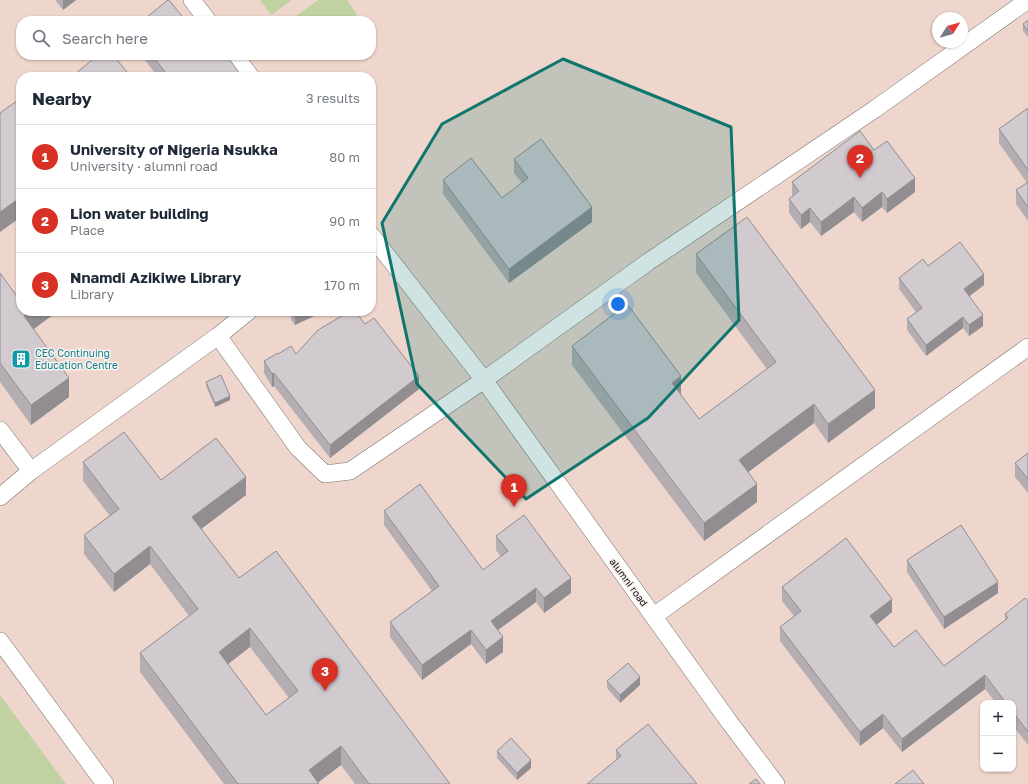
<!DOCTYPE html>
<html lang="en">
<head>
<meta charset="utf-8">
<style>
  :root { --surface:#fff; --page:#f6f6f7; --text:#1f2937; --muted:#747a83; --line:#e0e1e3; --accent:#d93025 }
  body { margin:0; font-family:"Golos Text",sans-serif; background:var(--page); color:var(--text) }
  .controls { position:absolute; right:12px; bottom:12px; display:grid; overflow:hidden; border-radius:8px; box-shadow:0 1px 3px #0004 }
  .controls button { width:36px; height:36px; display:grid; place-items:center; padding:0; border:0; border-bottom:1px solid var(--line); background:var(--surface); color:var(--text); font:20px sans-serif }
  .compass { position:absolute; left:932px; top:12px; width:36px; height:36px; border-radius:50%; background:var(--surface); box-shadow:0 1px 3px #0004; rotate:53deg }
  .you { position:absolute; left:618px; top:304px; width:14px; height:14px; margin:-10px; border:3px solid #fff; border-radius:50%; background:#1a73e8; box-shadow:0 0 0 6px #1a73e833 }
  .badge { display:grid; place-items:center; width:26px; height:26px; border-radius:50%; background:var(--accent); color:#fff; font-size:13px; font-weight:700 }
  .pin { position:absolute; translate:-50% -33px; filter:drop-shadow(0 1px 2px #0008) }
  .pin::after { content:''; position:absolute; top:21px; width:14px; height:12px; background:inherit; clip-path:polygon(0 0,100% 0,50% 100%) }
  .list { margin:0; padding:0; list-style:none }
  h2 { display:flex; justify-content:space-between; align-items:center; height:52px; margin:0; padding:0 16px; font-size:17px }
  h2 small { font-size:13px; font-weight:400; color:var(--muted) }
  .list li { display:grid; grid-template-columns:26px 1fr auto; gap:12px; align-items:center; box-sizing:border-box; height:64px; padding:0 16px; border-top:1px solid var(--line) }
  .list b { display:block; font-size:15px; white-space:nowrap }
  .list p { margin:0; font-size:13px; white-space:nowrap; color:var(--muted) }
  .list em { font-size:13px; font-style:normal; color:var(--muted) }
  .icon { flex:none; width:22px; height:22px; fill:none; stroke:currentColor; stroke-width:2; stroke-linecap:round; stroke-linejoin:round }
  .map { position:relative; flex:none; width:1028px; height:784px; overflow:hidden }
  .search { position:absolute; background:var(--surface); box-shadow:0 1px 3px #0004; left:16px; top:16px; width:360px; height:44px; display:flex; align-items:center; gap:10px; box-sizing:border-box; padding:0 14px; border-radius:16px; color:var(--muted); font-size:15px }
  .panel { position:absolute; background:var(--surface); box-shadow:0 1px 3px #0004; left:16px; top:72px; width:360px; height:244px; border-radius:16px }
  .map>svg:first-child { display:block }
  .education { fill:#efd6cd; fill-rule:evenodd }
  .green { fill:#c1d1a2 }
  .lines { fill:none; stroke-linecap:round; stroke-linejoin:round }
  .street-casing { stroke:#7a736f; stroke-width:18 }
  .street { stroke:#fff; stroke-width:17 }
  .wall { fill:#b4aeb2; fill-rule:evenodd }
  .shaded-wall { fill:#928d91 }
  .building { fill:#d1cacf; stroke:#928d91; fill-rule:evenodd }
  .marked { fill:#0f766e; fill-opacity:0.2; stroke:#0f766e; stroke-width:3; stroke-linejoin:round }
  .labels { text-anchor:middle; dominant-baseline:central; stroke-width:3; stroke-linejoin:round; paint-order:stroke }
  .culture-label { font-size:10px; fill:#0d838f; stroke:#f9f1ed; text-anchor:start }
  .street-label { font-size:10px; fill:#0e0c0b; stroke:#f9f1ed }
</style>
</head>
<body>
<div class="map">
<svg width="1028" height="784" viewBox="0 0 1028 784">
  <rect width="100%" height="100%" fill="#ece4df"/>
  <path class="education" d="M0,0H1028V784H0ZM938,18H962V42H938ZM21,21H371V55H21ZM21,77H371V311H21ZM983,703H1013V769H983Z"/>
  <path class="green" d="M260,0H292L271,15Z
    M318,0H347L357,15L348,21H289Z
    M0,695L66,784H0Z"/>
  <g class="lines">
    <defs>
      <path id="street" d="M192,0L208,21
        M234,55L251,77
        M371,235L484,380L730,723L776,784
        M218,336L298,448L325,474L350,471L484,380L648,262L875,109L1028,0
        M0,430L31,471L0,497
        M31,471L218,336L249,311
        M654,616L1028,347
        M0,641L105,784"/>
    </defs>
    <use href="#street" class="street-casing"/>
    <use href="#street" class="street"/>
  </g>
  <path class="wall" d="M55,0H76L63,10Z
    M1028,20V37L1023,31V24Z
    M141,55H212L215,59L241,77H158Z
    M1028,108V221L1016,204V190L1027,183L999,143V129Z
    M874,150L915,192L887,213L882,207L862,222L854,212L821,236L810,222L801,229L789,213V199L792,197V182Z
    M514,159L592,222L509,283L443,194V180L502,198L522,183L514,173Z
    M696,254L875,408L828,443L814,423L748,472L757,502L704,541L572,365V346L681,395L699,419L767,369L696,273Z
    M928,266L984,285L970,296L983,326L969,336L963,328L926,356L907,330V319L916,312L899,289V278Z
    M0,273L21,311H58L34,329L69,397L31,425L0,382Z
    M325,311L295,325L291,320V312Z
    M365,324L419,389L330,458L274,386L272,387L264,373V361L278,354H296Z
    M206,382L230,400L215,407L206,386Z
    M1028,453V493L1015,477V463Z
    M83,462L161,480L246,495L201,529L239,578L450,784H355L341,765L318,782L319,784H224L140,672V653L189,616L150,564L114,592L84,554V535L110,516L83,481ZM250,647L289,698L266,715L228,664Z
    M384,511L483,570L501,557L496,550V536L571,593L544,613L536,602L498,630L503,652L486,664L471,644L422,680L390,637V622L432,591L384,525Z
    M907,560L998,593L944,629L907,572Z
    M782,587L892,612L876,625L894,647L944,666L1005,620V614L1028,601V745L1013,726V703H996L985,689L902,752L883,728L860,746L780,641V627L794,616L782,601Z
    M607,681L640,685L620,703L607,688Z
    M616,750L697,784L616,760Z
    M497,751L531,768L517,780L497,758Z"/>
  <path class="shaded-wall" d="M63,0H76L63,10Z
    M915,178V192L887,213V199Z
    M882,192V207L862,222V208Z
    M21,197V217L0,232V212Z
    M854,197V212L821,236V222Z
    M592,207V222L509,283V269Z
    M810,208V222L801,229V215Z
    M984,274V285L964,300V289Z
    M31,311H58L24,336V316Z
    M309,311H325L295,325V317Z
    M983,315V326L969,336V325Z
    M963,317V328L926,356V345Z
    M274,373V386L272,387V374Z
    M419,376V389L330,458V445Z
    M681,376V395L672,383Z
    M69,378V397L31,425V405Z
    M875,390V408L828,443V424Z
    M230,396V400L215,407V403Z
    M814,404V423L739,479V460Z
    M246,477V495L192,536V517Z
    M757,484V502L704,541V523Z
    M150,546V564L114,592V574Z
    M571,578V593L544,613V598Z
    M998,582V593L944,629V617Z
    M536,588V602L491,635V621Z
    M892,599V612L870,630V616Z
    M250,628V647L219,671V652Z
    M471,630V644L422,680V665Z
    M503,637V652L486,664V650Z
    M985,675V689L902,752V739Z
    M640,677V685L620,703V695Z
    M883,714V728L860,746V732Z
    M341,746V765L316,784L309,770Z
    M531,760V768L517,780V773Z"/>
  <path class="building" d="M168,0H169L186,21H142Z
    M1028,20V31L1023,24Z
    M98,55H113L131,77H77L75,74Z
    M152,55H212L215,59L220,55H226L241,75L239,77H169Z
    M21,98V197L0,212V113Z
    M1028,108V170L999,129Z
    M860,131L874,150L887,141L915,178L887,199L882,192L862,208L854,197L821,222L810,208L801,215L789,199L799,191L792,182Z
    M541,139L592,207L509,269L443,180L471,158L502,198L528,178L514,159Z
    M1028,182V207L1016,190Z
    M747,217L875,390L828,424L814,404L739,460L757,484L704,523L572,346L627,304L681,376L672,383L699,419L776,362L696,254Z
    M960,242L984,274L964,289L983,315L969,325L963,317L926,345L907,319L922,308L899,278L923,259L928,266Z
    M0,273L19,299L21,298V311H31L24,316L69,378L31,405L0,363Z
    M293,311H309L295,317L291,312Z
    M350,311H355L365,324L374,318L419,376L330,445L274,373L272,374L264,361L278,353V354L291,346L296,354L318,330Z
    M221,375L230,396L215,403L206,382Z
    M124,432L161,480L216,438L246,477L192,517L239,578L276,551L450,784H369L341,746L309,770L319,784H238L140,653L198,609L150,546L114,574L84,535L119,509L83,462ZM250,628L298,691L266,715L219,652Z
    M1028,453V479L1015,463Z
    M420,484L483,570L508,551L496,536L524,515L571,578L544,598L536,588L491,621L503,637L486,650L471,630L422,665L390,622L439,586L384,511Z
    M961,525L998,582L944,617L907,560Z
    M846,538L892,599L870,616L894,647L916,630L944,666L1008,618L1005,614L1025,598L1028,601V732L1013,712V703H1006L985,675L902,739L883,714L860,732L780,627L801,611L782,587Z
    M628,663L640,677L620,695L607,681Z
    M648,724L697,784H587L621,756L616,750Z
    M511,738L531,760L517,773L497,751Z
    M913,770L924,784H895Z
    M756,779L760,784H749Z"/>
  <path class="marked" d="M563,59L731,127L739,320L648,418L526,499L417,384L382,223L442,124Z"/>
  <defs>
    <symbol id="building-square" viewBox="-11 -11 22 22"><rect x="-9" y="-9" width="18" height="18" rx="4" fill="#0f9aa8" stroke="#f9f1ed"/><path d="M-4-6H4V6H1V3H-1V6H-4ZM-2.5-4.3h1.7v1.8h-1.7ZM.8-4.3h1.7v1.8H.8ZM-2.5-1h1.7V.8h-1.7ZM.8-1h1.7V.8H.8Z" fill="#fff"/></symbol>
  </defs>
  <g fill-rule="evenodd">
    <use href="#building-square" x="10" y="348" width="22" height="22"/>
  </g>
  <g class="labels">
    <g class="culture-label">
      <text x="35" y="353">CEC Continuing<tspan x="35" dy="12">Education Centre</tspan></text>
    </g>
    <g class="street-label">
      <text transform="translate(629 582) rotate(54)">alumni road</text>
    </g>
  </g>
</svg>
<div class="controls">
<button>+</button>
<button>−</button>
</div>
<svg class="compass" viewBox="-18 -18 36 36"><path d="M0-13l5 13h-10z" fill="#e53935"/><path d="M0 13l5-13h-10z" fill="#747a83"/></svg>
<div class="you"></div>
<div class="pin badge" style="left:514px;top:507px">1</div>
<div class="pin badge" style="left:860px;top:178px">2</div>
<div class="pin badge" style="left:325px;top:691px">3</div>
<div class="search"><svg class="icon" aria-label="search" viewBox="0 0 24 24"><circle cx="10" cy="10" r="6"/><path d="M15 15l6 6"/></svg>Search here</div>
<section class="panel">
<h2>Nearby<small>3 results</small></h2>
<ul class="list">
<li><span class="badge">1</span><div><b>University of Nigeria Nsukka</b><p>University · alumni road</p></div><em>80 m</em></li>
<li><span class="badge">2</span><div><b>Lion water building</b><p>Place</p></div><em>90 m</em></li>
<li><span class="badge">3</span><div><b>Nnamdi Azikiwe Library</b><p>Library</p></div><em>170 m</em></li>
</ul>
</section>
</div>
</body>
</html>
